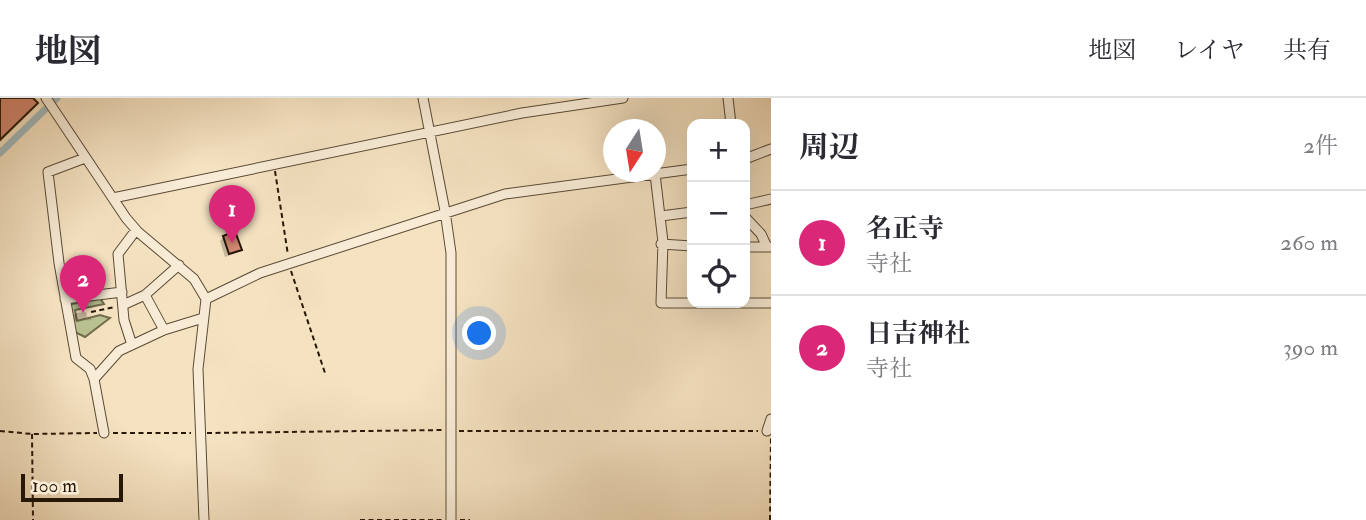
<!DOCTYPE html>
<html lang="ja">
<head>
<meta charset="utf-8">
<style>
  :root { --surface:#fff; --page:#f2f2f3; --text:#2b2b33; --muted:#7c7c81; --line:#e1e1e2; --accent:#db2777 }
  body { margin:0; font-family:"IM FELL Double Pica","Noto Serif JP",serif; background:var(--page); color:var(--text) }
  .controls { position:absolute; right:21px; top:21px; display:grid; overflow:hidden; border-radius:14px; box-shadow:0 7px 28px #0002 }
  .controls button { width:63px; height:63px; display:grid; place-items:center; padding:0; border:0; border-bottom:2px solid var(--line); background:var(--surface); color:var(--text); font:35px sans-serif }
  .compass { position:absolute; left:603px; top:21px; width:63px; height:63px; border-radius:50%; background:var(--surface); box-shadow:0 7px 28px #0002; rotate:192deg }
  .scale { position:absolute; left:21px; bottom:18px; width:102px; box-sizing:border-box; padding-left:7px; border:4px solid #271706; border-top:0; font-size:19px; line-height:24px; white-space:nowrap; color:#271706; -webkit-text-stroke:5px #f8ecd7; paint-order:stroke }
  .you { position:absolute; left:480px; top:236px; width:24px; height:24px; margin:-18px; border:5px solid #fff; border-radius:50%; background:#1a73e8; box-shadow:0 0 0 10px #1a73e833 }
  .badge { display:grid; place-items:center; width:46px; height:46px; border-radius:50%; background:var(--accent); color:#fff; font-size:23px; font-weight:700 }
  .pin { position:absolute; translate:-50% -58px; filter:drop-shadow(0 2px 4px #0008) }
  .pin::after { content:''; position:absolute; top:37px; width:24px; height:21px; background:inherit; clip-path:polygon(0 0,100% 0,50% 100%) }
  .list { margin:0; padding:0; list-style:none }
  h2 { display:flex; justify-content:space-between; align-items:center; height:91px; margin:0; padding:0 28px; font-size:30px }
  h2 small { font-size:23px; font-weight:400; color:var(--muted) }
  .list li { display:grid; grid-template-columns:46px 1fr auto; gap:21px; align-items:center; box-sizing:border-box; height:105px; padding:0 28px; border-top:2px solid var(--line) }
  .list b { display:block; font-size:26px; white-space:nowrap }
  .list p { margin:0; font-size:23px; white-space:nowrap; color:var(--muted) }
  .list em { font-size:23px; font-style:normal; color:var(--muted) }
  .icon { flex:none; width:38px; height:38px; fill:none; stroke:currentColor; stroke-width:2; stroke-linecap:round; stroke-linejoin:round }
  .map { position:relative; flex:none; width:771px; height:422px; overflow:hidden }
  header { display:flex; align-items:center; gap:42px; box-sizing:border-box; height:98px; padding:0 35px; background:var(--surface); border-bottom:2px solid var(--line) }
  header strong { font-size:33px }
  nav { display:flex; gap:38px; margin-inline-start:auto; font-size:24px }
  main { display:flex }
  aside { flex:1; background:var(--surface) }
  .map>svg:first-child { display:block }
  .forest { fill:url(#forest-firs); stroke:#716d4c; stroke-width:2 }
  .shadow { fill:#0003 }
  .lines { fill:none; stroke-linecap:round; stroke-linejoin:round }
  .canal { stroke:#a2bbbe; stroke-width:7 }
  .building { fill:#d58972; stroke:#271706; stroke-width:2 }
  .minor-casing { stroke:#5a4a35; stroke-width:11 }
  .path { stroke:#271706; stroke-width:2; stroke-dasharray:5 3.5; stroke-linecap:butt }
  .minor { stroke:#f8ecd7; stroke-width:9 }
</style>
</head>
<body>
<header>
<strong>地図</strong>
<nav><a>地図</a><a>レイヤ</a><a>共有</a></nav>
</header>
<main>
<div class="map">
<svg width="771" height="422" viewBox="0 0 771 422">
  <defs>
    <pattern id="forest-firs" width="22" height="20" patternUnits="userSpaceOnUse" patternTransform="scale(1.75)"><rect width="22" height="20" fill="#bbc393"/><path d="M5 1l3.5 6h-7zM16 11l3.5 6h-7z" fill="#a1a77d"/></pattern>
  </defs>
  <rect width="100%" height="100%" fill="#f5e2c1"/>
  <filter id="stains"><feTurbulence type="fractalNoise" baseFrequency=".00286" numOctaves="4"/><feColorMatrix values="0 0 0 0 .2 0 0 0 0 .09 0 0 0 0 .02 0 0 0 .5 -.17"/></filter>
  <radialGradient id="worn" r=".72"><stop offset=".6" stop-color="#630" stop-opacity="0"/><stop offset="1" stop-color="#630" stop-opacity=".3"/></radialGradient>
  <path class="forest" d="M100,200L104,206L75,212L77,223L100,217L110,220L85,239L75,234L68,207Z"/>
  <path class="shadow" d="M224,139L240,151L236,155L225,159L220,143Z
    M86,214L87,219L84,221L75,223L74,217L77,215Z"/>
  <g class="lines">
    <path class="canal" d="M0,55L57,0"/>
  </g>
  <path class="building" d="M0,0H33L38,5L0,42Z
    M235,133L242,152L229,156L223,138Z"/>
  <g class="lines">
    <defs>
      <path id="minor" d="M46,0L126,120L138,134L194,181L206,201L198,271L204,422
        M423,0L445,113L451,155V422
        M728,0L731,26
        M85,60L48,74L59,165L76,260L90,271L94,281L104,335
        M745,61L771,51
        M655,76L663,144L661,205H771
        M113,100L522,15L623,0
        M745,107L771,101
        M661,118L692,114
        M745,119L761,136L767,149H771
        M661,146L692,148
        M745,149H767
        M145,197L164,232
        M65,201L122,194
        M206,201L260,175L505,96L692,71
        M123,207L145,197L179,167
        M132,247L124,222L118,156L136,132
        M94,281L119,253L164,232L203,220
        M767,333L771,321"/>
    </defs>
    <use href="#minor" class="minor-casing"/>
    <path class="path" d="M275,73L288,157
      M291,173L325,275
      M91,214L115,209
      M0,333L32,336L97,335
      M459,333H758
      M113,335H191
      M207,335L443,332
      M32,336L33,422
      M360,422H444
      M460,422H470
      M770,422L771,339"/>
    <use href="#minor" class="minor"/>
  </g>
  <rect width="100%" height="100%" filter="url(#stains)"/>
  <rect width="100%" height="100%" fill="url(#worn)"/>
</svg>
<div class="controls">
<button>+</button>
<button>−</button>
<button><svg class="icon" aria-label="locate" viewBox="0 0 24 24"><circle cx="12" cy="12" r="6"/><path d="M12 2v4M12 18v4M2 12h4M18 12h4"/></svg></button>
</div>
<svg class="compass" viewBox="-18 -18 36 36"><path d="M0-13l5 13h-10z" fill="#e53935"/><path d="M0 13l5-13h-10z" fill="#7c7c81"/></svg>
<div class="scale">100 m</div>
<div class="you"></div>
<div class="pin badge" style="left:232px;top:145px">1</div>
<div class="pin badge" style="left:83px;top:215px">2</div>
</div>
<aside>
<h2>周辺<small>2件</small></h2>
<ul class="list">
<li><span class="badge">1</span><div><b>名正寺</b><p>寺社</p></div><em>260 m</em></li>
<li><span class="badge">2</span><div><b>日吉神社</b><p>寺社</p></div><em>390 m</em></li>
</ul>
</aside>
</main>
</body>
</html>
